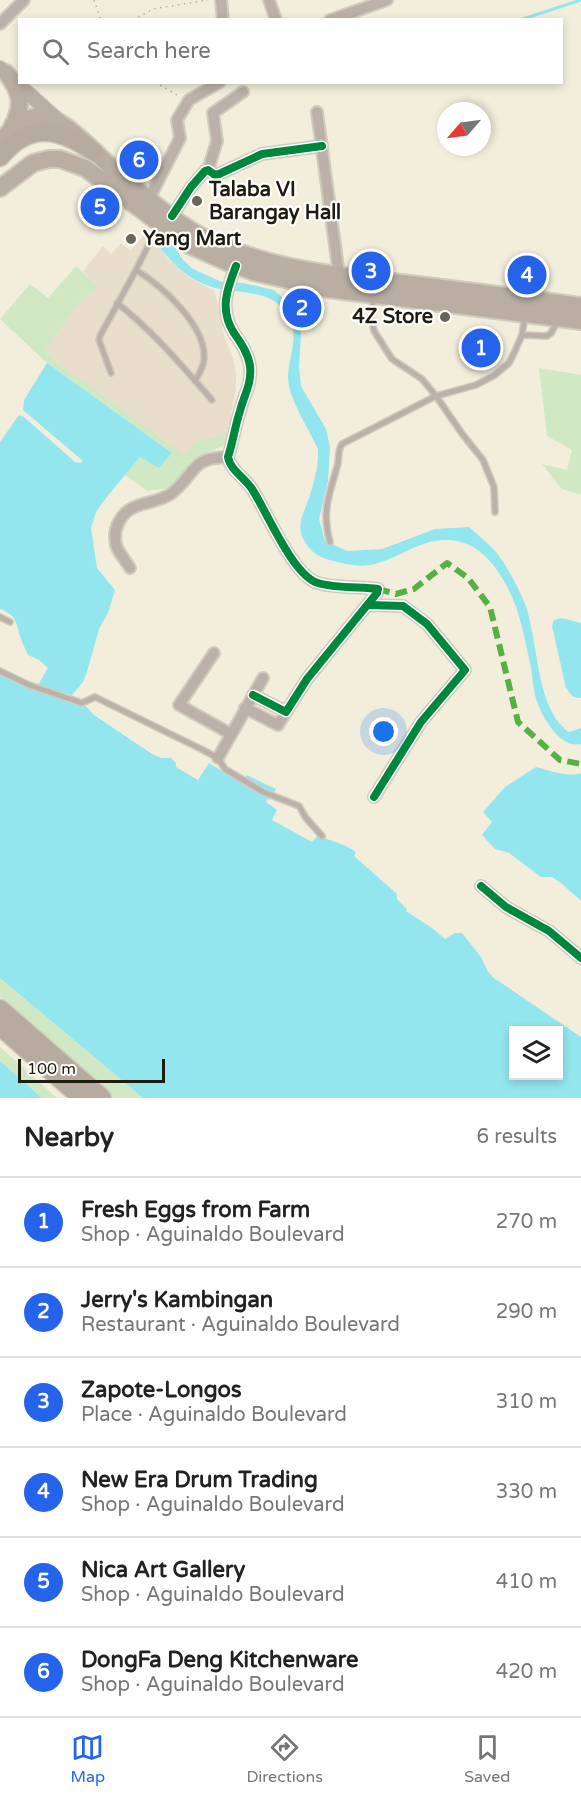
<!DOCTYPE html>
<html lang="en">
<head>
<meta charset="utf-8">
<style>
  :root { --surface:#fff; --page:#f2f2f2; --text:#222; --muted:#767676; --line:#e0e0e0; --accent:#2563eb }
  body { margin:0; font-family:"Varela Round",sans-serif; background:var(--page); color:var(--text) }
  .controls { position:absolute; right:18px; bottom:18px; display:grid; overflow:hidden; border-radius:0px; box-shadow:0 3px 9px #0003 }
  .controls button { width:54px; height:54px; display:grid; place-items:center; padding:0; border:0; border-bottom:2px solid var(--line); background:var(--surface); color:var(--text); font:30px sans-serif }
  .compass { position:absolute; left:437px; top:102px; width:54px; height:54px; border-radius:50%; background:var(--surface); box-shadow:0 3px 9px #0003; rotate:242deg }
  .scale { position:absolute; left:18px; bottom:15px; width:147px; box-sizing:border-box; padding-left:6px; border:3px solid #1e1b0f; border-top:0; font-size:16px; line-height:21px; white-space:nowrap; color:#1e1b0f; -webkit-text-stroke:4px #fff; paint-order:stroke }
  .you { position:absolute; left:384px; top:732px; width:21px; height:21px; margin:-15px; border:4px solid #fff; border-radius:50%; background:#1a73e8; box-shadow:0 0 0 9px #1a73e833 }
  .badge { display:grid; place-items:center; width:39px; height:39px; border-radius:50%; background:var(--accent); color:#fff; font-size:20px; font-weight:700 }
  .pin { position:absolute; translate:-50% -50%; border:3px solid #fff; box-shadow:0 2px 6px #0006 }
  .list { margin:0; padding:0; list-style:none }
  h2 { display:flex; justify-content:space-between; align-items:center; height:78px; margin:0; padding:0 24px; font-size:26px }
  h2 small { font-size:20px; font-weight:400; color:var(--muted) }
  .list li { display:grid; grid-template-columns:39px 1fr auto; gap:18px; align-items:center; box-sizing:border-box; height:90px; padding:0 24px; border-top:2px solid var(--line) }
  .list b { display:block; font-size:22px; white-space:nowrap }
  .list p { margin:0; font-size:20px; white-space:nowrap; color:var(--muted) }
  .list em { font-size:20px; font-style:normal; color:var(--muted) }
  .icon { flex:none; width:33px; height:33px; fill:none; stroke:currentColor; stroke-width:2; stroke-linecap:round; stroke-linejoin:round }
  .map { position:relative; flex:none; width:581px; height:1098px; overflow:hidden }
  .search { position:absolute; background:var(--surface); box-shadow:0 3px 9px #0003; left:18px; right:18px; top:18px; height:66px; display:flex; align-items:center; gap:15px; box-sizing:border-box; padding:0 21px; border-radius:0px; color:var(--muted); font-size:22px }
  .sheet { height:618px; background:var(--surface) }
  nav { display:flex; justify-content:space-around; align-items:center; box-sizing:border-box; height:84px; border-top:2px solid var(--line); background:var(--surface); font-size:16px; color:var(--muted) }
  nav a { display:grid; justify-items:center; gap:3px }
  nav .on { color:var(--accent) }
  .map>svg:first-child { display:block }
  .industrial { fill:#e9decc }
  .green { fill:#d1e8c4 }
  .water { fill:#94e6ee; fill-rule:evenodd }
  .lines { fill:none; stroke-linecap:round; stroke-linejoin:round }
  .stream { stroke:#94e6ee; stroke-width:3 }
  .service-casing { stroke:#cfcbbd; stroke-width:8 }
  .minor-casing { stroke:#cfcbbd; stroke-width:14 }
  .secondary-casing { stroke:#cfcbbd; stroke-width:16 }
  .trunk-casing { stroke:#cfcbbd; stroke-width:20 }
  .motorway-casing { stroke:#cfcbbd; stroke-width:21 }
  .path { stroke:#b3aca3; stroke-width:1.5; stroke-dasharray:1.5 4.5; stroke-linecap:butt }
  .service { stroke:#bcb1a9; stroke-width:5 }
  .minor { stroke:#bcb1a9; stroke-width:10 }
  .secondary { stroke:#bbafa5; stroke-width:14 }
  .trunk { stroke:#baaea3; stroke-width:16 }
  .motorway { stroke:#b7aba0; stroke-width:18 }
  .quiet { stroke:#55b144; stroke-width:6; stroke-dasharray:12 6; stroke-linecap:butt }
  .cycleway-casing { stroke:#fff; stroke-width:11 }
  .cycleway { stroke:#00873e; stroke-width:8 }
  .poi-dot { fill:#696557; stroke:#fff; stroke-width:2 }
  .labels { text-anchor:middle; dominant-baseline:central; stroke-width:4.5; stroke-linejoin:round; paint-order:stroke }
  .poi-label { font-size:20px; font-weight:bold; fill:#1e1b0f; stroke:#fff; text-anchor:start }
</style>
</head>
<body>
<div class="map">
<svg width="581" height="1098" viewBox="0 0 581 1098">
  <rect width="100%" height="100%" fill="#f3eedc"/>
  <path class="industrial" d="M144,235L158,244L167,258L188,277L215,291L223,332L233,358L236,373V390L227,434L200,440L184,456L88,384L60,365L45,350L85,296L98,286L83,271L103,246L111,254L121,243L130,251Z"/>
  <path class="green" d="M76,266L98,286L85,296L45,350L60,365L88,384L184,455L200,440L227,434L225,445L198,457L178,483L164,489L147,491L124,474L141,457L171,453L47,363L0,319L30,284L48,298Z
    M539,368L581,375V495L562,489L542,464L567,470L572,450L547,436Z
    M0,978L143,1098H114L0,996Z
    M0,1047L57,1098H42L0,1061Z"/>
  <path class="water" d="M163,236L171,241L183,260L193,269L222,282L243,283L274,290L291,305L295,312L300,323L301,334L299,367L301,386L326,429L330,447L328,481L319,519L325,541L347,551L382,549L435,529L469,527C478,535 488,543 496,552C508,567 518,587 525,604C539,641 535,708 569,732L581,728V744C561,749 544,720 538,704C533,693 533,679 531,668C525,639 519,606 504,581C487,552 465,534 430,542C411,547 394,559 375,564C360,568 344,564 330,560C316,557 305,547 301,533C298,521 305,510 309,498C314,483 319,465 318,449C309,429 288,398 288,377C289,352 302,332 284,310C269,291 242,293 220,289C194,284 172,266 158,244Z
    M47,363L172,453L159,468L140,457L106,498L96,512L91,528L97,568L115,590L108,613L99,629L87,672L83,682L72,695L38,685L48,668L39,660L28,655C25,649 22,642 20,636C15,620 17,616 0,609V442L19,415L24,417L75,462L80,463L83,461L23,410L24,400Z
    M561,618L581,623V698L573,697L566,688L552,626L554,620Z
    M0,674L35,689L84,704L94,715L152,754L161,758H171L176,763V767L198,780L209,763L242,783L247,775L276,789L270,800L267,799L266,802L277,810L272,820L312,842L318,835C331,842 344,843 356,852L354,856L397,894V899L407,909L406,911L432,928L445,939L455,933H462L481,957L488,972L494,978L581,1037V1098H143L0,978ZM514,1030H558V1076H514Z
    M536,767C550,770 567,778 581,773V901L561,883L552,877H541L509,853L495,849L482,835L492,822L483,812L505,787Z
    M0,1061L42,1098H0Z"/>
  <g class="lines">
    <path class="stream" d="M520,20L581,0"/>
    <defs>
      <path id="service" d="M136,270C163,287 207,326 204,360C203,368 199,374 195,381
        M374,297L371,317L374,331L392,359L422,379L436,396L463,435L483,460L494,487L495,512
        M117,303C154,332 181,365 212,400
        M522,335L547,336L551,333L557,322
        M111,373L99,340L100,336L136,270L159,224
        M330,542C321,509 330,494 338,463C339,456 338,450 342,444L436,396L476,385L495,375L509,363L514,353L522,335L525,315
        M0,617L10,622
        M0,671L29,685L82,703L95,697L201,749L218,758L225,769L263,792L299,806L306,818L322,836"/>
      <path id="minor" d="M221,0L223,20
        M269,0L276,20
        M330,20L387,0
        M0,24L24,0
        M317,112L339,275
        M208,170L217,141L213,113L243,92
        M149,199L180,138L177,120L189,100L220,82
        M172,216L191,187L205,171L208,170L215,175L219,174L262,154L322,146
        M236,266C227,289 219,310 234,333C241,343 248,353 250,366C252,384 244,395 240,411C235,426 233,442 228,457C230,470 245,478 252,489C267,512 293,576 318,583C333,588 362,587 378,589L377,593L307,679L286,712L253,695
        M130,568C126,561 120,554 117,548C111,531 120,512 137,506C148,502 163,500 172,493C198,472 189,458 228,457
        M368,605L403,606L427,624L465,670L421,722L374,797
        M214,653L179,705L231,734
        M245,708L278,725L286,712
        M218,758L263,678
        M481,886L506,907L549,931L581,958"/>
      <path id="secondary" d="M0,68L59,121"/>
      <path id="trunk" d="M6,73C22,93 24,106 11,129
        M0,142C12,128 26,114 46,117C64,119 101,158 116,172C142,194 169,218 199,235C263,269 339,276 410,284C467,291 524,298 581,306
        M0,188L33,163L49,159H60L85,168L189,245L227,262L254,272L328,289L581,321"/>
      <path id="motorway" d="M0,157C30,121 59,128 94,152
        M0,1009L102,1098
        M0,1026L82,1098"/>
    </defs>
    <use href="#service" class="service-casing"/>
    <use href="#minor" class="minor-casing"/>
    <use href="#secondary" class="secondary-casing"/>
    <use href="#trunk" class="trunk-casing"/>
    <use href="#motorway" class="motorway-casing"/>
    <path class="path" d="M94,0L101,20
      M133,20L153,9L208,0
      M155,82L180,97"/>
    <use href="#service" class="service"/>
    <use href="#minor" class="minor"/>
    <use href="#secondary" class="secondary"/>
    <use href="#trunk" class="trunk"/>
    <use href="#motorway" class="motorway"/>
    <path class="quiet" d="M378,589L396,594L414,589L447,563L468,578L490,607L518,722L560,760L581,764"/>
    <defs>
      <path id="cycleway" d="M172,216L191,187L205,171L208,170L215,175L219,174L262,154L322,146
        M236,266C227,289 219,310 234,333C241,343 248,353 250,366C252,384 244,395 240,411C235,426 233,442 228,457C230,470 245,478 252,489C267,512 293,576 318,583C333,588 362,587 378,589L377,593L307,679L286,712L253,695
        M368,605L403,606L427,624L465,670L421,722L374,797
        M481,886L506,907L549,931L581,958"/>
    </defs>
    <use href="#cycleway" class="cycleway-casing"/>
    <use href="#cycleway" class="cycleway"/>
  </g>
  <g class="poi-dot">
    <circle cx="197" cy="201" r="6"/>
    <circle cx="131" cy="239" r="6"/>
    <circle cx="445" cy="317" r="6"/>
  </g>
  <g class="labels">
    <g class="poi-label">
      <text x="209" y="190">Talaba VI<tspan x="209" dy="23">Barangay Hall</tspan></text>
      <text x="143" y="239">Yang Mart</text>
      <text x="433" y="317" text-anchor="end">4Z Store</text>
    </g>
  </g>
</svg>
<div class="controls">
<button><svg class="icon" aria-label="layers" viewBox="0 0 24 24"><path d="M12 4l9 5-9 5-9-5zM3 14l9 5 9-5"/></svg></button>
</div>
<svg class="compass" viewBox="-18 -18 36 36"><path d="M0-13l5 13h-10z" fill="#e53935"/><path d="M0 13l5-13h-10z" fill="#767676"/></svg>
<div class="scale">100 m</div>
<div class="you"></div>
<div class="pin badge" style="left:481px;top:348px">1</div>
<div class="pin badge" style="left:302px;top:308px">2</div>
<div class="pin badge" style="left:371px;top:271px">3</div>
<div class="pin badge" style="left:527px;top:275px">4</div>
<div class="pin badge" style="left:100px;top:207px">5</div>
<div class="pin badge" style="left:139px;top:160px">6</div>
<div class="search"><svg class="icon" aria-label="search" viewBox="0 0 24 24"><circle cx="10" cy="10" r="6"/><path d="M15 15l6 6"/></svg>Search here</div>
</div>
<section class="sheet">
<h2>Nearby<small>6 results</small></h2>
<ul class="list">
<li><span class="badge">1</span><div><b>Fresh Eggs from Farm</b><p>Shop · Aguinaldo Boulevard</p></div><em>270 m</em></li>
<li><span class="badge">2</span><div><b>Jerry's Kambingan</b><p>Restaurant · Aguinaldo Boulevard</p></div><em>290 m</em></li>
<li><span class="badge">3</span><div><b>Zapote-Longos</b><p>Place · Aguinaldo Boulevard</p></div><em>310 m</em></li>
<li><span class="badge">4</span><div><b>New Era Drum Trading</b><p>Shop · Aguinaldo Boulevard</p></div><em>330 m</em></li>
<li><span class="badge">5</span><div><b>Nica Art Gallery</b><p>Shop · Aguinaldo Boulevard</p></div><em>410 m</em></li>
<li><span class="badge">6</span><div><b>DongFa Deng Kitchenware</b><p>Shop · Aguinaldo Boulevard</p></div><em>420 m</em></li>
</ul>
</section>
<nav>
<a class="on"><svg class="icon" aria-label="map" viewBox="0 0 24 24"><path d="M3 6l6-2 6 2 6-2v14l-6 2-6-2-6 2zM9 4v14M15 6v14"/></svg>Map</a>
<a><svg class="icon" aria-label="directions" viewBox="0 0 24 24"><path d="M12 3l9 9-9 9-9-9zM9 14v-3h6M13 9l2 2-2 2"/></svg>Directions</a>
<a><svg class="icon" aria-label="saved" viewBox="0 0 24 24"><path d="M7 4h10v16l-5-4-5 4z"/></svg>Saved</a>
</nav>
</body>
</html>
